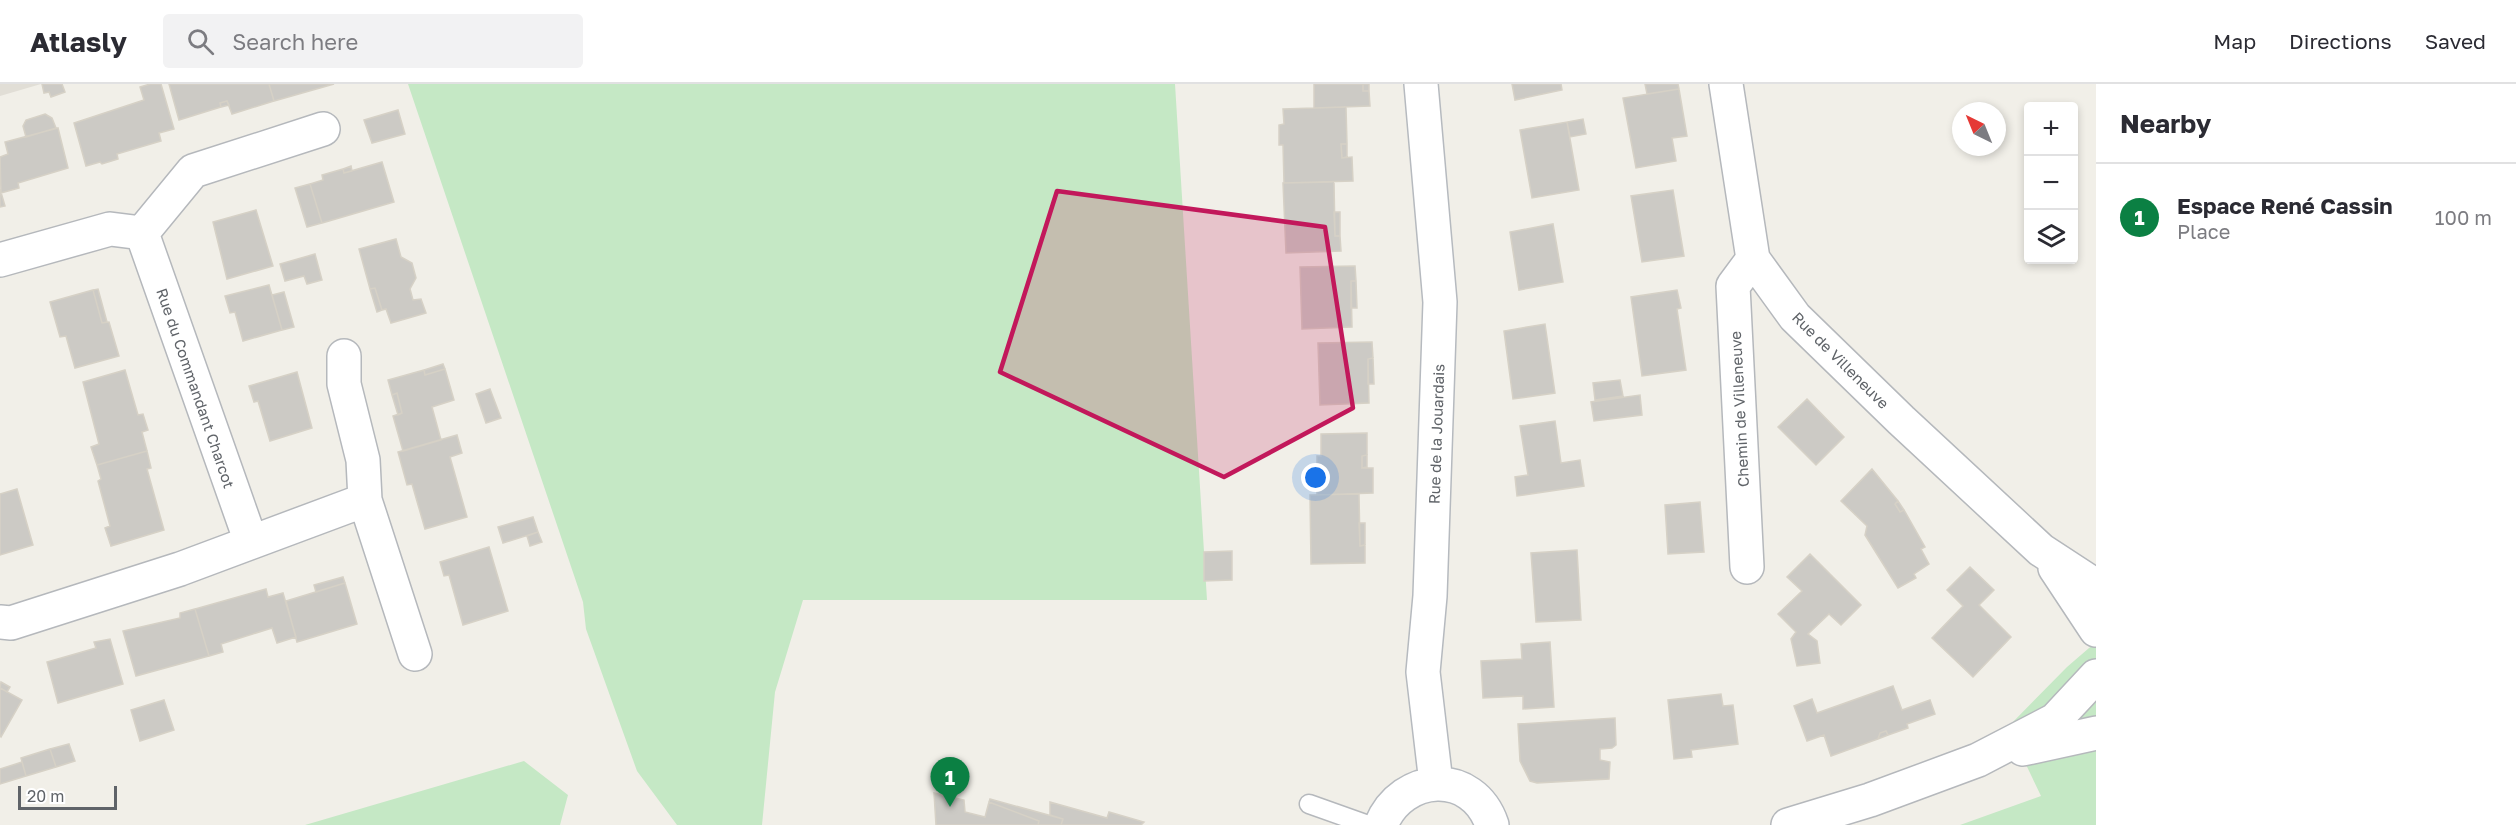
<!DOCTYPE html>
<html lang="en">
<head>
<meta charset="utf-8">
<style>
  :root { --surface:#fff; --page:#f2f2f3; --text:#2b2b33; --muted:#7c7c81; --line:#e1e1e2; --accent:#0b8043 }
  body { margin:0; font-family:"Golos Text",sans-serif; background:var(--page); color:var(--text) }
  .controls { position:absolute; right:18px; top:18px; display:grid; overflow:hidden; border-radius:6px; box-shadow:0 3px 9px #0003 }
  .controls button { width:54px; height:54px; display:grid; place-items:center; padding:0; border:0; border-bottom:2px solid var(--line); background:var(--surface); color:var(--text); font:30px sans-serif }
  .compass { position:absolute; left:1952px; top:18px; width:54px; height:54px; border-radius:50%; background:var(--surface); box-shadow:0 3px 9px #0003; rotate:317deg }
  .scale { position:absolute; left:18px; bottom:15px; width:99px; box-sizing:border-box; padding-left:6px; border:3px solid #5f6368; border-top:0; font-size:16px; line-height:21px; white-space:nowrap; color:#5f6368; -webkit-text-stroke:4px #fff; paint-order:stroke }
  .you { position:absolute; left:1316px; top:394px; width:21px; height:21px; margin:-15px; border:4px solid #fff; border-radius:50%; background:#1a73e8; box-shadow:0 0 0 9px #1a73e833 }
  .badge { display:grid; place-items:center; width:39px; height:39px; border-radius:50%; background:var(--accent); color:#fff; font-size:20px; font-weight:700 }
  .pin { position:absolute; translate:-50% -50px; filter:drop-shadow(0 2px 3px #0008) }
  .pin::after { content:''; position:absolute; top:32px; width:21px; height:18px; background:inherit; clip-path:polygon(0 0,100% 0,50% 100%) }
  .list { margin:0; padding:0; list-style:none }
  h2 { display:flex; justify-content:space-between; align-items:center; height:78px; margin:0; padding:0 24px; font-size:26px }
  h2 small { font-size:20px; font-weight:400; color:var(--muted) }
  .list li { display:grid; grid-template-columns:39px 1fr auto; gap:18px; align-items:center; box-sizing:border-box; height:108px; padding:0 24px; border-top:2px solid var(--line) }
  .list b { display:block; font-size:22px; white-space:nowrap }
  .list p { margin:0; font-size:20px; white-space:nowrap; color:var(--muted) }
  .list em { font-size:20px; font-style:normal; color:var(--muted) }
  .icon { flex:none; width:33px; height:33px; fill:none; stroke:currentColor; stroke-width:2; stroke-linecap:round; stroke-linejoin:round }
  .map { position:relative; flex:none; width:2096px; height:741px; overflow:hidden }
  header { display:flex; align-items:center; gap:36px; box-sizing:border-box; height:84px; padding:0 30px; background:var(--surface); border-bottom:2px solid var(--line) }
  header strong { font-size:28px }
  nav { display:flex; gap:33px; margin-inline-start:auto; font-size:21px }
  .search { width:420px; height:54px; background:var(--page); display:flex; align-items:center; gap:15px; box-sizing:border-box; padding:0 21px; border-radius:6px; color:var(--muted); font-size:22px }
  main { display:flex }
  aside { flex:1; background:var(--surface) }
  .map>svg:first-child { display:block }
  .education { fill:#e1ded6 }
  .green { fill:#c5e8c5 }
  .building { fill:#cccac5; stroke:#d6d1c6; stroke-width:1.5 }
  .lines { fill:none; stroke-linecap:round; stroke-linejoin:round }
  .service-casing { stroke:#b5b8bc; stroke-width:21 }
  .minor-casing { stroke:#b5b8bc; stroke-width:36 }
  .tertiary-casing { stroke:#b5b8bc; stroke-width:36 }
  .secondary-casing { stroke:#b6babf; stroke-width:36 }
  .service { stroke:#fff; stroke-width:18 }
  .minor { stroke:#fff; stroke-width:33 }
  .tertiary { stroke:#fff; stroke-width:33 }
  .secondary { stroke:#fff; stroke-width:33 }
  .marked { fill:#c2185b; fill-opacity:0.2; stroke:#c2185b; stroke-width:4.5; stroke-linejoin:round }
  .labels { text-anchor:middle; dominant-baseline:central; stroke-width:4.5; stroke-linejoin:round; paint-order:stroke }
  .street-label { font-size:15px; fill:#5f6368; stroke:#fff }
</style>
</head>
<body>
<header>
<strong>Atlasly</strong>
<div class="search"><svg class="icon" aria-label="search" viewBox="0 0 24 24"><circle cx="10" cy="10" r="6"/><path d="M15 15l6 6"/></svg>Search here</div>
<nav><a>Map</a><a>Directions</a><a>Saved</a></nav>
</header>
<main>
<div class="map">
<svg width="2096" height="741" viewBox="0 0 2096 741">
  <rect width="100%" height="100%" fill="#f1efe8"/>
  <path class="education" d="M0,0H41L0,12Z"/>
  <path class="green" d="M408,0H1175L1207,516H803L775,608L762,741H677L637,687L586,545L583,518Z
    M2096,558V741H1960L2041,712L2008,643L2067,583Z
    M524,677L568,711L560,741H305Z"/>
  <path class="building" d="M42,0H62L65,8L51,13L49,8L44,9Z
    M150,0H161L174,45L159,49L161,57L117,70L118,75L102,80L100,78L86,82L74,39L144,16L140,3Z
    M169,0H269L274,17L232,30L227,17L220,19L221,23L179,36Z
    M269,0H334L274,17Z
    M1314,0H1363V7H1369L1370,22L1314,24Z
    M1363,0H1369V7H1363Z
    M1512,0H1561L1562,6L1515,16Z
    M1645,0H1678L1679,5L1647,10Z
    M1679,5L1687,52L1672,54L1676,77L1636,84L1623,14Z
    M227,17L229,21L221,23L220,19Z
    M1346,23L1347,60H1341L1342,74L1352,73L1353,97L1284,99L1283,61H1279V41L1284,40L1283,25Z
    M398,26L405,50L372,59L364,36Z
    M45,30L52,34L56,44L26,53L23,42L26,36Z
    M1583,35L1586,50L1570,53L1567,38Z
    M1567,38L1579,106L1532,114L1520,46Z
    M58,44L68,84L18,99L19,104L1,109L0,73L8,70L5,58Z
    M1341,60H1347V73L1342,74Z
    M382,78L394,118L322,139L310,100L323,96L322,91L343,85L344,89Z
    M351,82L352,87L344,89L343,85Z
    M1334,98L1335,152H1340L1341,167L1286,169L1283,99Z
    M310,100L322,139L307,143L295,104Z
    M0,105L5,122L0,123Z
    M1673,106L1684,172L1642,178L1631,112Z
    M256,126L273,182L227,195L213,138Z
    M1334,128H1340V152H1335Z
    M1553,140L1563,198L1519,206L1510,148Z
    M396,155L401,173L412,179L416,194L410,205L413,216L421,215L426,229L391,239L386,225L382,226L375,204L370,205L359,165Z
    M315,170L322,196L307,200L304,192L285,197L280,180Z
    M1355,182L1356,197H1351L1352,243L1302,245L1300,183Z
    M1351,197H1356L1357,224H1351Z
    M269,201L282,246L243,257L235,228L230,229L225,212Z
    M375,204L382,226L377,228L370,205Z
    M98,205L107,238L102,239L93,206Z
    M93,206L102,239L109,238L119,272L75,284L66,252L60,253L50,218Z
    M1677,206L1681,224L1677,225L1686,286L1642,292L1631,213Z
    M284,208L294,243L282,246L272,211Z
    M1545,240L1555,309L1513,315L1504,247Z
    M1372,258L1373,274L1368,275L1369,319L1320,321L1318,259Z
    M1373,274L1374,300H1368V275Z
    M443,280L445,285L425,291L424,286Z
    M445,285L454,316L432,323L441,356L403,367L393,332L402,329L397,309L392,311L388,296L424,286L425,291Z
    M125,286L138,331L143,330L148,346L142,348L147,367L97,381L91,363L99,360L83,298Z
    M297,288L312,344L270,357L258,317L254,318L249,302Z
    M1620,296L1623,312L1595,316L1593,299Z
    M490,305L501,334L486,339L476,310Z
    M397,309L402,329L398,331L392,311Z
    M1640,311L1642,331L1594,337L1591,318Z
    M1807,315L1844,353L1816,381L1778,343Z
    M1555,337L1561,379L1580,376L1584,402L1517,412L1515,393L1528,391L1520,342Z
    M1367,349V371L1362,372V384H1373V409L1317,411V372H1321V350Z
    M457,351L462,369L450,373L467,433L425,445L412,400L407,401L398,368Z
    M147,367L151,384L147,385L164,446L111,462L105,444L110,442L98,397L101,395L97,381Z
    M1367,371V383L1362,384V372Z
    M1872,385L1898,417L1895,420L1900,428L1904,426L1925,463L1921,465L1929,480L1914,490L1916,494L1898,504L1865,451L1867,442L1841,417Z
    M17,405L33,461L0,471V410Z
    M1359,410L1360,462L1365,461V479L1311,480L1310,411Z
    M1898,417L1904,426L1900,428L1895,420Z
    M1700,418L1704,468L1668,470L1665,421Z
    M533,433L538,448L503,459L498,443Z
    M1359,439H1365V461L1360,462Z
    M538,448L542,458L530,462L527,452Z
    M489,463L508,527L463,541L449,491L444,492L440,478Z
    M1577,466L1581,536L1536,538L1531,469Z
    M1232,467V496L1204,497V468Z
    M1810,470L1861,521L1841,541L1829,530L1808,550L1817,557L1820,579L1797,582L1791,555L1796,548L1778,530L1802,507L1787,493Z
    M1970,483L1994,506L1979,521L2011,553L1973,593L1932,554L1963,522L1947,506Z
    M343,493L345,499L316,508L314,501Z
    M345,499L357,540L297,558L286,517Z
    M266,505L268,513L283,509L296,553L277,559L272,544L221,560L223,568L209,572L195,525Z
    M195,525L209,572L136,592L123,547L180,534V529Z
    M110,555L123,600L58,619L47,578L96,564L94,558Z
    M1550,558L1554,623L1523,625V612L1483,614L1481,577L1522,575L1521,560Z
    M1,598L10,603L7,608L0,604Z
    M1893,602L1902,626L1930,616L1935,630L1907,640L1908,644L1888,651L1886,647L1880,649L1878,655L1831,672L1824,651L1807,657L1794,622L1812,615L1817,629Z
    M0,604L22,616L1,653L0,652Z
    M1721,610L1723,622L1733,621L1738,660L1691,666L1692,673L1674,675L1668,616Z
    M164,616L174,646L140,657L131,626Z
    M1615,634L1616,661L1612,664L1600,665V676L1610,678L1609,695L1537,699L1530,697L1520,677L1518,640Z
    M1886,647L1888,651L1878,655L1880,649Z
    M69,660L75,677L56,683L50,665Z
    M50,665L56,683L26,692L21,674Z
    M22,678L26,692L0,700V685Z
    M934,709L964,716L965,728L985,733L989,718L1039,737L1038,741H936Z
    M990,715L1063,735L1061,741H1038L1039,737L989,718Z
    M1050,718L1107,734L1109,728L1144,738L1141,741H1061L1063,735L1050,731Z"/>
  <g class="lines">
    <defs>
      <path id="service" d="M1309,720L1368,741"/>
      <path id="minor" d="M1726,0L1753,175L1795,233L1901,336L2041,466L2096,502
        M142,149L193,87L323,45
        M0,176L110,145L142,149L251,458
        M344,272V300L363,376L365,416L415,570
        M1747,483L1733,202L1753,175
        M2055,484L2096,546
        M0,538L11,539L180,485L365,416"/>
      <path id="tertiary" d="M2023,665L2096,649
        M1788,741L1870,716L1978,676L2055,636L2096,592"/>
      <path id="secondary" d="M1421,0L1440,218L1430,512L1423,588L1436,699
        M1381,741C1402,689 1473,684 1492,741"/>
    </defs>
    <use href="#service" class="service-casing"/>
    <use href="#minor" class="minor-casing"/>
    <use href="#tertiary" class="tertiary-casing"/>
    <use href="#secondary" class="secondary-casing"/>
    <use href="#service" class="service"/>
    <use href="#minor" class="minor"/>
    <use href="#tertiary" class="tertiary"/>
    <use href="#secondary" class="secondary"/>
  </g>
  <path class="marked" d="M1057,107L1325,143L1353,324L1224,393L1000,288Z"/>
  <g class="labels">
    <g class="street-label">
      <text transform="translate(1841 276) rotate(45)">Rue de Villeneuve</text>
      <text transform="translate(196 304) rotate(71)">Rue du Commandant Charcot</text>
      <text transform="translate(1739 325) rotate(-93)">Chemin de Villeneuve</text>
      <text transform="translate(1436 350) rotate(-88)">Rue de la Jouardais</text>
    </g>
  </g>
</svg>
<div class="controls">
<button>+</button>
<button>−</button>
<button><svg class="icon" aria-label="layers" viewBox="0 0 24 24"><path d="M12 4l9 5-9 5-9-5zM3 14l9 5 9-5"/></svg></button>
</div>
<svg class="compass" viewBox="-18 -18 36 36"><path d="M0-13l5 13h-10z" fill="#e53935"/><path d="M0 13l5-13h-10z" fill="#7c7c81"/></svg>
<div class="scale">20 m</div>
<div class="you"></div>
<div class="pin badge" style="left:950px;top:723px">1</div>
</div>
<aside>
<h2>Nearby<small></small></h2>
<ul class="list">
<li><span class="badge">1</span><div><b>Espace René Cassin</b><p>Place</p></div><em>100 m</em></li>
</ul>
</aside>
</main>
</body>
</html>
